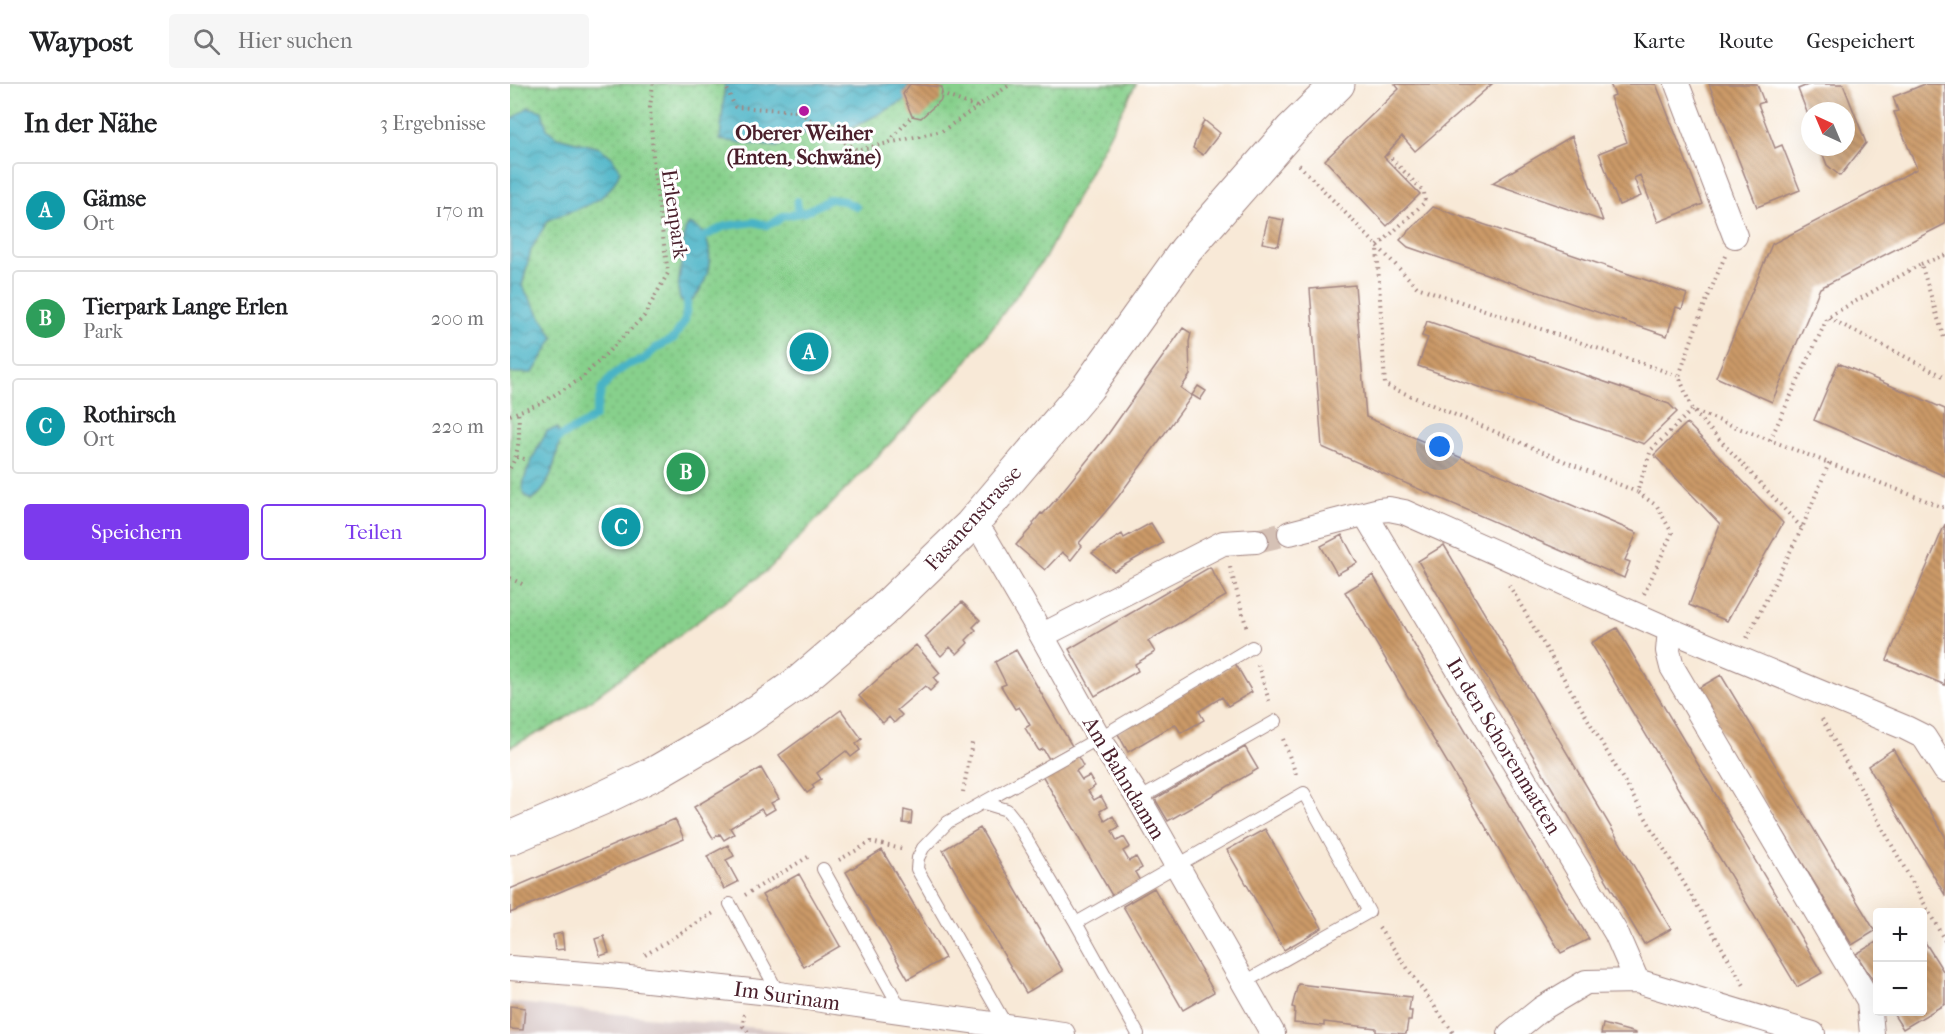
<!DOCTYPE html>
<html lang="de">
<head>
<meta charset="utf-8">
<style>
  :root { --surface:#fff; --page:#f6f6f6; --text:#202124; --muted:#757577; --line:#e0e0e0; --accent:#7c3aed }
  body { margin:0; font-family:"IM FELL French Canon",serif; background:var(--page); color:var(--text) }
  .controls { position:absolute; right:18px; bottom:18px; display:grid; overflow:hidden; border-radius:6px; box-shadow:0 6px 24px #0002 }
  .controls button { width:54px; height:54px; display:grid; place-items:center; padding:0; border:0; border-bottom:2px solid var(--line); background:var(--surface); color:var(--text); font:30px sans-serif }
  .compass { position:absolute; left:1291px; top:18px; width:54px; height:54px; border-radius:50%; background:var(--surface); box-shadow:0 6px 24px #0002; rotate:316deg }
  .you { position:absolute; left:930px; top:363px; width:21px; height:21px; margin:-15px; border:4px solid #fff; border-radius:50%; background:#1a73e8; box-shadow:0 0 0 9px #1a73e833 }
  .badge { display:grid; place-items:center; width:39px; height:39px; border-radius:50%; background:var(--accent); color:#fff; font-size:20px; font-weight:700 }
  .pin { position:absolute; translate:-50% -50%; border:3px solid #fff; box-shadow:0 2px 6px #0006 }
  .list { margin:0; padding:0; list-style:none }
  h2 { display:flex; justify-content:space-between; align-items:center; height:78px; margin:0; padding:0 24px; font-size:26px }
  h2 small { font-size:20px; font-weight:400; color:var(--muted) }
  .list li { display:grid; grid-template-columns:39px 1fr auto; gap:18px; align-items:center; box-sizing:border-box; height:96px; margin:0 12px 12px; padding:0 12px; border:2px solid var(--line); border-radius:6px }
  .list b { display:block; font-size:22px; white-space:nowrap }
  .list p { margin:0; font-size:20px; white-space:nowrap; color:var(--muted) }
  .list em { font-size:20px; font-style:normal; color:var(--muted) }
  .actions { display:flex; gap:12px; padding:18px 24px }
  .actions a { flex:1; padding:14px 0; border:2px solid var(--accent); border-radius:6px; text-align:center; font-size:21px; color:var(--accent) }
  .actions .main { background:var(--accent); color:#fff }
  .icon { flex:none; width:33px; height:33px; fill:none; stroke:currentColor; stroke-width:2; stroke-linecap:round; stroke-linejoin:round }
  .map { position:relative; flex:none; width:1435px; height:950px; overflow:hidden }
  header { display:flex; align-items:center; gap:36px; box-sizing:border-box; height:84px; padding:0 30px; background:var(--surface); border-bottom:2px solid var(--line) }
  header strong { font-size:28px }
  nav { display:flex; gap:33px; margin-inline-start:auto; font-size:21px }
  .search { width:420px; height:54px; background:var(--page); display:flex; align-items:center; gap:15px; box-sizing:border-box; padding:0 21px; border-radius:6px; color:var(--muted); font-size:22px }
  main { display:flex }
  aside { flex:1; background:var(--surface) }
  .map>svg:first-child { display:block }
  .railway { fill:#d1bfbe }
  .grass { fill:url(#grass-dots); stroke:#68785c; stroke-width:1.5 }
  .water { fill:url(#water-waves); stroke:#496978; stroke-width:1.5 }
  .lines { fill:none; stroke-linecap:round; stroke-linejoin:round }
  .stream { stroke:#48b3c6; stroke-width:8 }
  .building { fill:url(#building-back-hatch) }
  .street-tunnel { stroke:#d5c1b5; stroke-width:24; stroke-dasharray:24 12; stroke-linecap:butt }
  .lane-casing { stroke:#a18481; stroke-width:14 }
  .street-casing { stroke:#a18481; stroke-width:26 }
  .secondary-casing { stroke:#a18481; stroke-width:35 }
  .path { stroke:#a18481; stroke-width:4; stroke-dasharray:1.5 4.5; stroke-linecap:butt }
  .lane { stroke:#fff; stroke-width:12 }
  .street { stroke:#fff; stroke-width:24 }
  .secondary { stroke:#fff; stroke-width:33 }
  .poi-dot { fill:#b5179e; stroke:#fff; stroke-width:2 }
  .labels { text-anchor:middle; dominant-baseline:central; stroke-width:6; stroke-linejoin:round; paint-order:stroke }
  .poi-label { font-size:21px; font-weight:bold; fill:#4a1f2b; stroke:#fff }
  .street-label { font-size:21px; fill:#4a1f2b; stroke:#fff }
</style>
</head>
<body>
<header>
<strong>Waypost</strong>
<div class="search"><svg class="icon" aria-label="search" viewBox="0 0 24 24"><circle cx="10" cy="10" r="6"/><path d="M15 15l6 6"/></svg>Hier suchen</div>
<nav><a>Karte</a><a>Route</a><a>Gespeichert</a></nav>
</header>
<main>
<aside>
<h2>In der Nähe<small>3 Ergebnisse</small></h2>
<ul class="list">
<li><span class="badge" style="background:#0f9aa8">A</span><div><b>Gämse</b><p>Ort</p></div><em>170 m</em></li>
<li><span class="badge" style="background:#2e9e5b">B</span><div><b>Tierpark Lange Erlen</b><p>Park</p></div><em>200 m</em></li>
<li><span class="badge" style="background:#0f9aa8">C</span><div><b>Rothirsch</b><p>Ort</p></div><em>220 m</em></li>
</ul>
<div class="actions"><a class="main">Speichern</a><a>Teilen</a></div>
</aside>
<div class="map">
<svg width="1435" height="950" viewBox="0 0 1435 950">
  <defs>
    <pattern id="grass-dots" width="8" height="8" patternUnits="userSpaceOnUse" patternTransform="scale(1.5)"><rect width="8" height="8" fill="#87d08c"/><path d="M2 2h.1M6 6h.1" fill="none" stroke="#76b279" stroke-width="1.8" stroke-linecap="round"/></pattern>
    <pattern id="water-waves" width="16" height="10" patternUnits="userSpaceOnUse" patternTransform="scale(1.5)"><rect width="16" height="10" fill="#48b3c6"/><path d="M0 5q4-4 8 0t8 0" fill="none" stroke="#3e91a1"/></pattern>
    <pattern id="building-back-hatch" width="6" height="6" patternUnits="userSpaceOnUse" patternTransform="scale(1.5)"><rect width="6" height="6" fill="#cb9a68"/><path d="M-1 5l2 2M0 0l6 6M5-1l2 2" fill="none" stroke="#a77d56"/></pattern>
  </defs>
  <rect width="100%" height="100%" fill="#fff"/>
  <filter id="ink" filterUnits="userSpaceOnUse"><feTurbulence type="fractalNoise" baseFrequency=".0167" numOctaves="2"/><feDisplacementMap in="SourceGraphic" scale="12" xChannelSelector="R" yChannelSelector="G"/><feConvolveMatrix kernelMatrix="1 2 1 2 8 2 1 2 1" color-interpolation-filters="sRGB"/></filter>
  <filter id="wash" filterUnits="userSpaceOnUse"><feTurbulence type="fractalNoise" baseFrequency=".008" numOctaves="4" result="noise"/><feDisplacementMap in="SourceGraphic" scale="24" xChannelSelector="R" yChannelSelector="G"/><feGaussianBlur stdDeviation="1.35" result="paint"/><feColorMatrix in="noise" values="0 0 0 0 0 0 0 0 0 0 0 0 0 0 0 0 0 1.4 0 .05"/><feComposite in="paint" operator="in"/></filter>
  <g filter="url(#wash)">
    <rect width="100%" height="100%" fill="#f8e9d7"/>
    <path class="railway" d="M0,918L78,927L305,950H0Z"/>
    <path class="grass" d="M0,0H626L535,174L447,290L258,486L52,637L0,663Z"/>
    <path class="water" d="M215,0H400L393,9L396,16L338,46L318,38L267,63L210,56Z
      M18,23L32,27L37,45L47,53L90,64L102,73L110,87C97,122 69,123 38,136L21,166L12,202L44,254L23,289H0V37Z
      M179,140C212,149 201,207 176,220L170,216L168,205L175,146Z
      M47,344L51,352C46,372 41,407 21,416C17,413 13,411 13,405C12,392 30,359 37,347Z"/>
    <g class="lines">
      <path class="stream" d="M287,117L288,129
        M190,157L195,152L215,142L244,138L257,141L267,137L273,132L295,128L320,115L334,117L346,123
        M44,359L51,352L76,339L85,332L92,305L102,292L117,281L133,276L146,264L164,254L175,236L178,212"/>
    </g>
    <g id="blocks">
      <path class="building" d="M400,0L432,3L431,16L411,34L402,32L393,10Z
        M885,0H982L905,67L892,52L874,73L910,110L877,142L815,76L889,5Z
        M1100,0H1146L1193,120L1148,138L1130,91L1124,94L1131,112L1109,121L1089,69L1117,58L1100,13L1105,11Z
        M1199,0H1247L1254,18L1248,20L1265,64L1272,61L1290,106L1247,123Z
        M1300,0H1333L1356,59L1330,92L1317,81L1310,63H1336V27H1300V36L1288,5Z
        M1415,0H1435V140L1310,204L1262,318L1206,293L1262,160L1407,85L1384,28L1388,27L1383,13Z
        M694,36L710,49L693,71L683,64Z
        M1062,52L1093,137L982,99Z
        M923,123L1177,210L1172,225L1166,223L1157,252L898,163L890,156Z
        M758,133L774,136L768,162L752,159Z
        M845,201L856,333L1127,449L1115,476L1120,478L1114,494L812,363L800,205Z
        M917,237L1159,320L1167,328L1134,360L908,282L918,254L912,252Z
        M673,244L681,249L679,258L680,291L671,304L682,312L608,413L569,459L572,462L561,476L552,468L535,486L506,461L524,441L523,439L531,429L533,430L547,414L596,353Z
        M1328,279L1435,325V392L1304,336Z
        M688,302L696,307L690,316L682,311Z
        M1177,339L1273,439L1217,537L1179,521L1210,440L1144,371Z
        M641,439L653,459L604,487L582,469L612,450L614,454Z
        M1435,440V601L1377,576Z
        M832,451L847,479L827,490L811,462Z
        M934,461L1161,845L1134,860L908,477Z
        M700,483L716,512L638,557L645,568L625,580L628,587L585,612L559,565Z
        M863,491L1053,812L1079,855L1051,869L848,529L835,508Z
        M452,518L470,536L463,543L466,546L456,556L458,559L447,570L440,563L431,572L415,553Z
        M1107,544L1312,889L1287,903L1081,559Z
        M406,561L430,589L424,594L428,599L420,607L415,602L387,626L392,631L384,639L379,633L373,639L349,612Z
        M506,566L562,662L539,675L533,665L529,667L515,644L520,641L515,632L509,623L505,625L491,602L496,600L485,578Z
        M725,579L742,608L718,622L712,613L689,627L694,636L671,649L665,640L618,668L607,648Z
        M1211,591L1365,847L1342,861L1187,605Z
        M331,626L352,655L346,660L350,666L341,673L336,667L307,689L311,695L302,701L304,704L297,709L269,671Z
        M735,663L748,685L658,737L645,715Z
        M1383,665L1435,752V811L1358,682Z
        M567,671L573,682L566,687L572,696L579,692L585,702L578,707L584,716L591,712L597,723L590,727L595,737L603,732L609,743L602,747L607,757L614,753L620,763L613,767L619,777L626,773L632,784L625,788L631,799L604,815L532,691Z
        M251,684L269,715L261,719L265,725L255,731L251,725L220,744L224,750L214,756L210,750L203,754L184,723Z
        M394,726L402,728L401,740L393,739Z
        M165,735L174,755L0,829V805Z
        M470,744L553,887L516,909L433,766Z
        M755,745L812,844L774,866L717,766Z
        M218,761L224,772L216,776L228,798L214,805L197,772Z
        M372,766L435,874L398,895L336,788Z
        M289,790L330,862L294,883L252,811Z
        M644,804L704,908L673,926L613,822Z
        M52,849L54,865L45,866L43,851Z
        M94,852L99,869L90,872L85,855Z
        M1413,855L1435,890V920L1393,945L1382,928L1413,927Z
        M1368,857V904L1346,870Z
        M788,900L901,913L899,927H902L901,937H898L896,950L866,948V944L814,938V942L784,939L785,924L782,923Z
        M0,922L15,924L13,946L0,945Z
        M1093,940L1126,949V950H1091Z"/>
    </g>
  </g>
  <g filter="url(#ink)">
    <use href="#blocks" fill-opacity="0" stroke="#a18481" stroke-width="1.5"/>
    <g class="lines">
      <path class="street-tunnel" d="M746,457L780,449"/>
      <defs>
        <path id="lane" d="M629,715L766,637
          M474,719L497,726L505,736L566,839L628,950
          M313,785L392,927
          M220,820L269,910
          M566,839L794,709L859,828L733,899
          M496,941L407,785L408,774L413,764L438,738L589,654L742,563"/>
        <path id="street" d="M1167,0L1225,152
          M855,430L1106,849L1127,897
          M461,441L474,452L522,534L589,654L629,715L763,950
          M780,449L869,426L879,425L894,428L1160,546L1396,644L1414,653L1435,686
          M1160,546L1158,567L1162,583L1359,917L1362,950
          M533,551L713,459L746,457
          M0,884L100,892L269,910L553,950
          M1000,950L1031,925L1076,898L1127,897L1303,950"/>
        <path id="secondary" d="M0,754L95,713L145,689L231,639L288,599L371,528L461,441L578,303L676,166L781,46L828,0"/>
      </defs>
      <use href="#lane" class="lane-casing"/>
      <use href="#street" class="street-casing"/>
      <use href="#secondary" class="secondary-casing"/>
      <path class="path" d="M215,0L225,23L287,27L347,66L432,47L501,0
        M431,10L467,23
        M379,58L402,32
        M877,70L914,108L915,118L867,163L875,301L1127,408
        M789,81L907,203L1169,292
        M1215,172L1190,232L1169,292L1182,326L1292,444
        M1411,180L1435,171
        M1319,234L1435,293
        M0,331L33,318L72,294L134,232L158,189L144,88L140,23L143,0
        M1260,356L1318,233L1411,180L1435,257
        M7,373L17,376
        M0,384C10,368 10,347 8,328
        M720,483L737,545
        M0,494L14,501
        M999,501L1235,903
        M1134,510L1162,449L1147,422L1127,408L1141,366L1182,326L1435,424
        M1237,554L1292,444L1319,379
        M748,581L760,620
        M1312,635L1435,857
        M773,655L787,693
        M453,708L462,659
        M329,776L361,758L392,765
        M235,811L298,773
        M869,844L944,950
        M135,871L205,828
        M234,930L233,942L240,950"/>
      <use href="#lane" class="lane"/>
      <use href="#street" class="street"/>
      <use href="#secondary" class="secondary"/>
    </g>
  </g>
  <circle class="poi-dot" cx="294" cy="27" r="6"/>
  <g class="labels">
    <g class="poi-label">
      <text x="294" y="49">Oberer Weiher<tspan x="294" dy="24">(Enten, Schwäne)</tspan></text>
    </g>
    <g class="street-label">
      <text transform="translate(165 130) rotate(82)">Erlenpark</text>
      <text transform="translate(463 434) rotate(-48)">Fasanenstrasse</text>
      <text transform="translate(994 662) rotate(59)">In den Schorenmatten</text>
      <text transform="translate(614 694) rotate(59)">Am Bahndamm</text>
      <text transform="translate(277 912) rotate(8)">Im Surinam</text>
    </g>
  </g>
</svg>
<div class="controls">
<button>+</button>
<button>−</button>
</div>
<svg class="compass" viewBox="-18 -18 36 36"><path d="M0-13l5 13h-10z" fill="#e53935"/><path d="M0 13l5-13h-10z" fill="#757577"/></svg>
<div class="you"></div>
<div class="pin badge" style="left:299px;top:268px;background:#0f9aa8">A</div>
<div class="pin badge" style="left:176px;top:388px;background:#2e9e5b">B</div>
<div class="pin badge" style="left:111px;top:443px;background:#0f9aa8">C</div>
</div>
</main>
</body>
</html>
